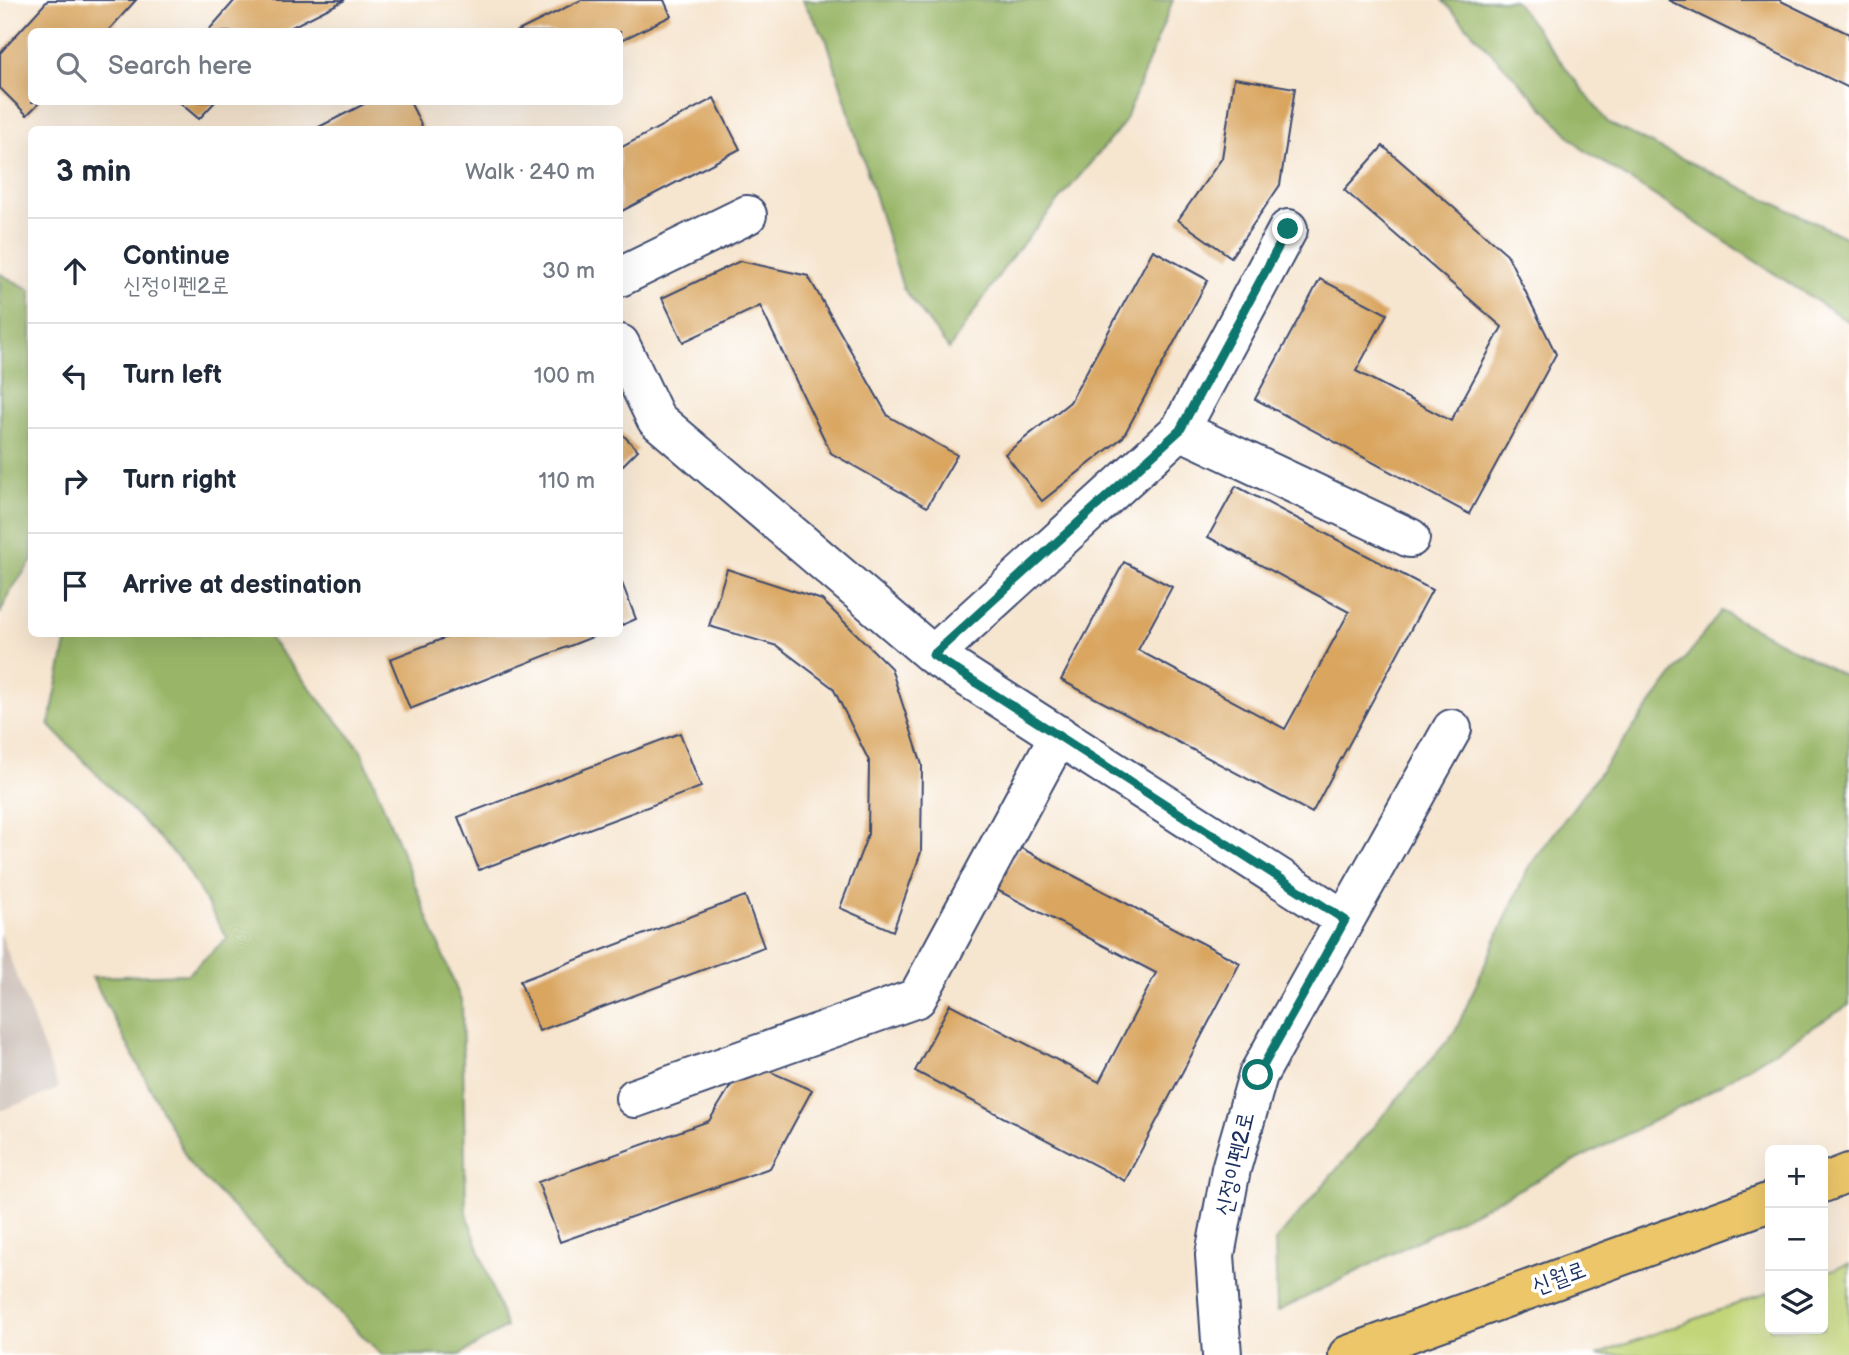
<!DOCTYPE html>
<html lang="en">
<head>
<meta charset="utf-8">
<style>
  :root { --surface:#fff; --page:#f2f2f3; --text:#1f2937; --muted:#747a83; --line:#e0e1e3 }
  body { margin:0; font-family:"Balsamiq Sans","Poor Story",sans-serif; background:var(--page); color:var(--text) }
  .controls { position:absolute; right:21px; bottom:21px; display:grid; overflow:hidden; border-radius:10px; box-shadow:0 7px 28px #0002 }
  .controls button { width:63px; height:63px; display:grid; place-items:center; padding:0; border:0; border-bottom:2px solid var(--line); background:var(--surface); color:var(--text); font:35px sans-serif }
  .stop { position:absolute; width:21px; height:21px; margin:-16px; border:5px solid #0f766e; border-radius:50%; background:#fff }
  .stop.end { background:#0f766e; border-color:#fff; box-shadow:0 2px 7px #0008 }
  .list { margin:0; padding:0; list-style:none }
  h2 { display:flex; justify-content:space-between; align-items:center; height:91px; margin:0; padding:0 28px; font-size:30px }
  h2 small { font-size:23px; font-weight:400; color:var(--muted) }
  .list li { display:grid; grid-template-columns:46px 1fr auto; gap:21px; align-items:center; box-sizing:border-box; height:105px; padding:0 28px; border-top:2px solid var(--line) }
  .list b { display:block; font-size:26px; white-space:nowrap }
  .list p { margin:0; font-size:23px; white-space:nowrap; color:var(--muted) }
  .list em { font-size:23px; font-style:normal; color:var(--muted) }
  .icon { flex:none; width:38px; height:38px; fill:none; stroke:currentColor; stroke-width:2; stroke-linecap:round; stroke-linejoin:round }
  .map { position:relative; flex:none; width:1849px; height:1355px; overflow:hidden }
  .search { position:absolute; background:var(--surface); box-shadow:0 7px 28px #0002; left:28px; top:28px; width:595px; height:77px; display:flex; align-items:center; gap:18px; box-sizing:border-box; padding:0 24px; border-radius:10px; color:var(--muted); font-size:26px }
  .panel { position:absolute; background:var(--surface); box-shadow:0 7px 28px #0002; left:28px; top:126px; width:595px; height:511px; border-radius:10px }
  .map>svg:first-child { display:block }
  .industrial { fill:#cec1b9 }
  .green { fill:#c2d578; stroke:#6e826b; stroke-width:2 }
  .forest { fill:#99b668; stroke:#5a7263; stroke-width:2 }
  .building { fill:#d9a55e }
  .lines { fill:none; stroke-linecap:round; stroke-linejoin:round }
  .minor-casing { stroke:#3c4a6f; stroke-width:42 }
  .major-casing { stroke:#3c4a6f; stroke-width:42 }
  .minor { stroke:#fff; stroke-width:38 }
  .major { stroke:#ecc669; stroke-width:38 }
  .route { stroke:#0f766e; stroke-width:9 }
  .labels { text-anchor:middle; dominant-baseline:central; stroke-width:7; stroke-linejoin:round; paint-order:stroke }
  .street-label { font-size:23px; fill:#1b2f5e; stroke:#fff }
</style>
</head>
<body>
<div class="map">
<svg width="1849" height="1355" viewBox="0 0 1849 1355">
  <rect width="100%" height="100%" fill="#fff"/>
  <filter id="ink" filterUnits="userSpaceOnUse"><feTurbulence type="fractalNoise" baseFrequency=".0143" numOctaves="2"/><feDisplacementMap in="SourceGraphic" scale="14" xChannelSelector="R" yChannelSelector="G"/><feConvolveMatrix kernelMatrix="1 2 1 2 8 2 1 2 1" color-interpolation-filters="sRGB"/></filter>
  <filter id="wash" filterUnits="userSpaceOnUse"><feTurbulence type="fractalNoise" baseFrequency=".00686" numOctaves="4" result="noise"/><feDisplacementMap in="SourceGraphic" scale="28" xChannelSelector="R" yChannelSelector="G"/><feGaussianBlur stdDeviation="1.57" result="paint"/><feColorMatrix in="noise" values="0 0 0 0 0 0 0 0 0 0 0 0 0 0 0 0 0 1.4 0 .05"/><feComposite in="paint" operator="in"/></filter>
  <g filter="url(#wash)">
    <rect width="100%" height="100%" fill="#f6e5cf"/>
    <path class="industrial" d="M0,932L59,1089L0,1111Z"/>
    <path class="green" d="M1849,1264V1355H1596L1770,1292V1329H1823V1273Z"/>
    <path class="forest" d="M802,0H1173L1124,123L1010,259L949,349L903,288L827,41Z
      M1442,0H1514L1608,123L1849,239V322L1581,148Z
      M0,274L31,290L32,561L9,593L0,614Z
      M1721,611L1849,678V1005L1697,1099L1277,1312L1275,1241L1455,1032L1528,868Z
      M68,634H266L361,750L462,1003L466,1212L506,1327L460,1355H382L191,1166L92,977L188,974L227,938L184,864L49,725Z"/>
    <g id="blocks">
      <path class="building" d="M48,0H136L107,32H32V102H40L27,115L0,88V53Z
        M235,0H345L282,32H207Z
        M581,0H664L671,16L620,41V32H516Z
        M1668,0H1779L1849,34V88Z
        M1234,78L1295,88L1280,185L1231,257L1178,220L1222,158Z
        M714,98L740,149L620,212V148Z
        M179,102H215L199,119Z
        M368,102H410L424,130H313Z
        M1383,146L1507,254L1556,354L1469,514L1255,399L1320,279L1387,314L1356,371L1451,421L1502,327L1344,190Z
        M1153,250L1208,280L1123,437L1042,501L1005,454L1070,402Z
        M740,261L808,276L888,416L957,455L927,507L831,453L760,306L683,342L662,298Z
        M620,432L638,450L620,468Z
        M1236,486L1432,590L1312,813L1061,680L1124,562L1172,587L1138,650L1285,729L1349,612L1208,537Z
        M727,569L822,600L891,668L922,765L921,852L893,931L840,908L868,834L869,761L833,688L777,646L709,626Z
        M620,578L636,619L620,626Z
        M455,634H600L410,709L390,659Z
        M680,733L701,787L479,870L458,817Z
        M1019,847L1240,963L1125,1181L915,1071L950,1004L1099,1082L1156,973L997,890Z
        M745,896L764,947L539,1031L520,981Z
        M746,1061L812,1090L770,1168L560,1242L538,1182L709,1121Z"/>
    </g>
  </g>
  <g filter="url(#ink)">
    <use href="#blocks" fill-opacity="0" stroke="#3c4a6f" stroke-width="2"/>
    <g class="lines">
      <defs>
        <path id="minor" d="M620,277L747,215
          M620,344L656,419L933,655L1345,920
          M1180,430L1410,538
          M933,655L1180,430L1288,229
          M635,1098L917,998L1059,735
          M1222,1355L1215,1255L1231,1169L1258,1075L1452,729"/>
        <path id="major" d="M1823,1183L1849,1173
          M1348,1355L1770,1202"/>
      </defs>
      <use href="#minor" class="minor-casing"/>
      <use href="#major" class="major-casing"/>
      <use href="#minor" class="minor"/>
      <use href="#major" class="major"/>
    </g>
  </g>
  <g class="lines" filter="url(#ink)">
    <path class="route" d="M1258,1075L1345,920L933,655L1180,430L1288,229"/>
  </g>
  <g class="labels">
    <g class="street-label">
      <text transform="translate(1235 1164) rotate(-77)">신정이펜2로</text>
      <text transform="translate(1559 1278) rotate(-20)">신월로</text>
    </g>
  </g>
</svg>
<div class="controls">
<button>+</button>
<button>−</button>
<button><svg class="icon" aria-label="layers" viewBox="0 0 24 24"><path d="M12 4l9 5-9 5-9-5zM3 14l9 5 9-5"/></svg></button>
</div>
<div class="stop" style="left:1258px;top:1075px"></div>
<div class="stop end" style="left:1288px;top:229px"></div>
<div class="search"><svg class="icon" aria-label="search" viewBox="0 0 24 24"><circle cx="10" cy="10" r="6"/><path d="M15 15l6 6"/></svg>Search here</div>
<section class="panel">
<h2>3 min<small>Walk · 240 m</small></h2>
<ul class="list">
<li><svg class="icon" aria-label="ahead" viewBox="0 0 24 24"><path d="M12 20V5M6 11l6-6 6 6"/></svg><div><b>Continue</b><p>신정이펜2로</p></div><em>30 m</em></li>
<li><svg class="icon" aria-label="left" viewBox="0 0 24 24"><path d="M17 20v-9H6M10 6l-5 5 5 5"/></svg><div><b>Turn left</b></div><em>100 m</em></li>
<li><svg class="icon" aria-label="right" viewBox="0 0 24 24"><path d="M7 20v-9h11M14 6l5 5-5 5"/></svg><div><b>Turn right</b></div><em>110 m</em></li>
<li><svg class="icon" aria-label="arrive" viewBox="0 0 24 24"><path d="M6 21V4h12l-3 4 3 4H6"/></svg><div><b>Arrive at destination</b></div></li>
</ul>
</section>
</div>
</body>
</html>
